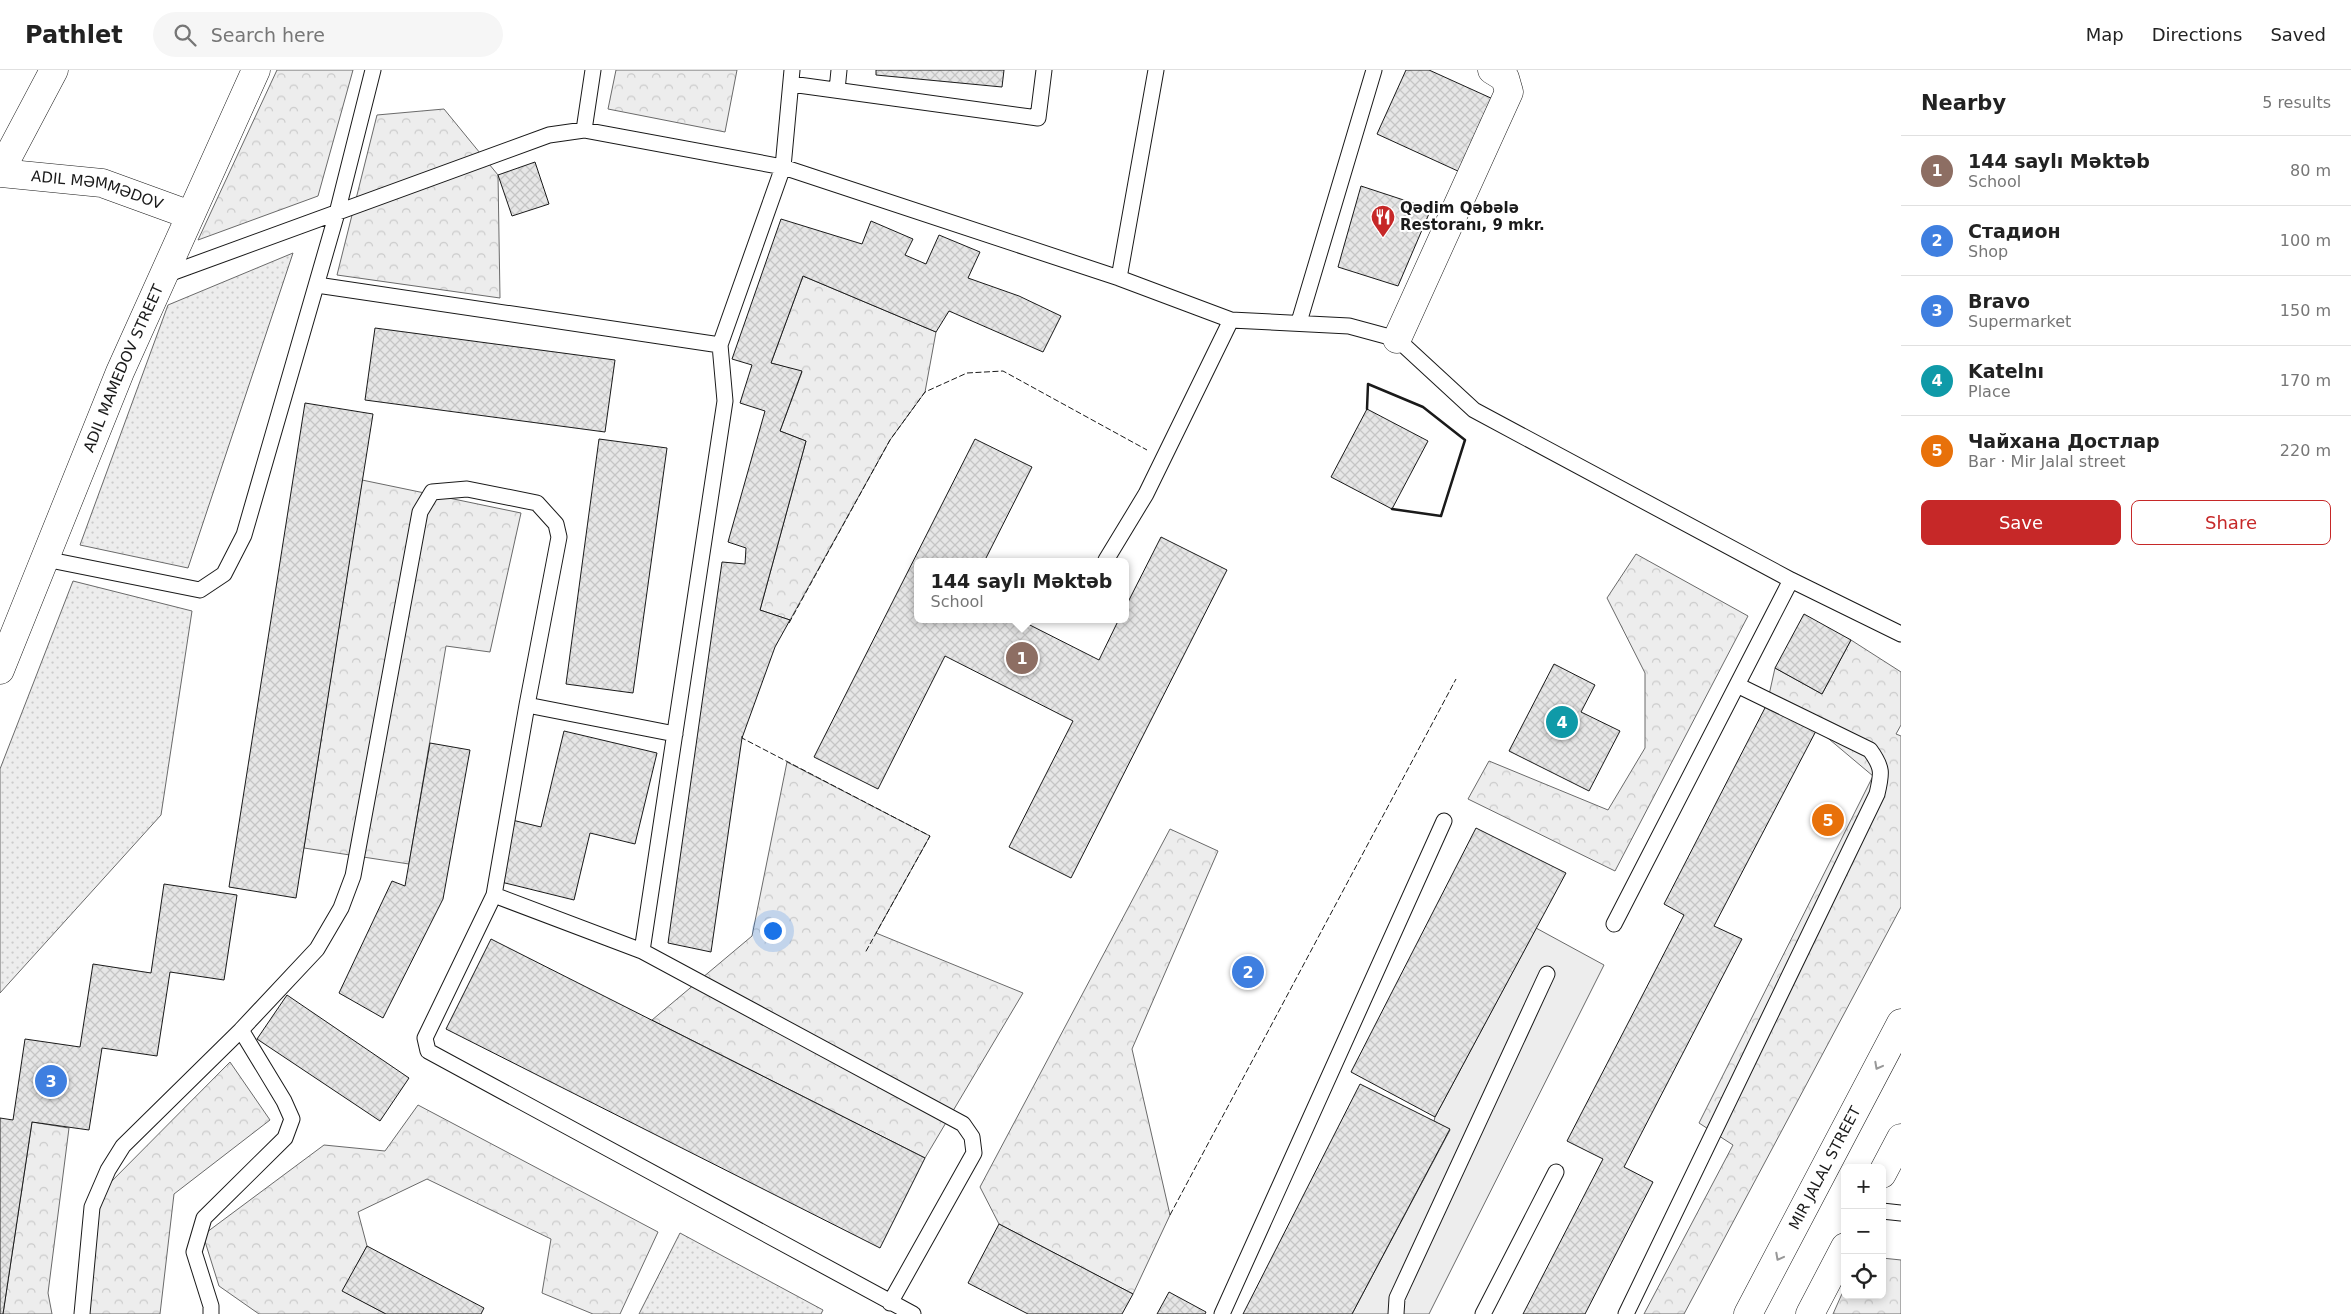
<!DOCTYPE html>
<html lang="en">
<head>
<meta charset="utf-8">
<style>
  :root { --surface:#fff; --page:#f6f6f6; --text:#222; --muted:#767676; --line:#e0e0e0; --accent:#c62828 }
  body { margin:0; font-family:"DejaVu Sans",sans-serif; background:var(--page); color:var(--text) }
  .controls { position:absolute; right:15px; bottom:15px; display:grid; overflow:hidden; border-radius:8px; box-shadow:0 2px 8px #0003 }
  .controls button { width:45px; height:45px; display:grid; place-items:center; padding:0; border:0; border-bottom:1px solid var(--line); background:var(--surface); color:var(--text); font:25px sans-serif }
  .you { position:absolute; left:772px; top:860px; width:18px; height:18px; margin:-12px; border:4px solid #fff; border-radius:50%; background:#1a73e8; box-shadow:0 0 0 8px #1a73e833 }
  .badge { display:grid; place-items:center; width:32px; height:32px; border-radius:50%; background:var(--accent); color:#fff; font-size:16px; font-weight:700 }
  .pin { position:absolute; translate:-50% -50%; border:2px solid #fff; box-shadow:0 1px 5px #0006 }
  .popup { position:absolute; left:914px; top:488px; width:215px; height:65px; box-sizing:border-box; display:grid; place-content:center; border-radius:8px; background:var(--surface); filter:drop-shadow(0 1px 4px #0005); font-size:16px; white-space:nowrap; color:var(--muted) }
  .popup b { font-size:19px; color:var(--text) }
  .popup::after { content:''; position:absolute; left:50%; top:100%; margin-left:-10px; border:10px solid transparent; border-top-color:var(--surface) }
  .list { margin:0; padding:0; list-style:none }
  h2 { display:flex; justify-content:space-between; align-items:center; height:65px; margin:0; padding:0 20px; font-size:21px }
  h2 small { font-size:16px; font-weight:400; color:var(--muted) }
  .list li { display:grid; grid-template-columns:32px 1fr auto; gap:15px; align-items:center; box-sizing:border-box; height:70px; padding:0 20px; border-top:1px solid var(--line) }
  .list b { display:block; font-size:19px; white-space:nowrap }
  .list p { margin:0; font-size:16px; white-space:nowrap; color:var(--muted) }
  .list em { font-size:16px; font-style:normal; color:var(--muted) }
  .actions { display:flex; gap:10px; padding:15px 20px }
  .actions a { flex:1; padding:11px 0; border:1px solid var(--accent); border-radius:8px; text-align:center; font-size:18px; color:var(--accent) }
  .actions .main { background:var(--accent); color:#fff }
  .icon { flex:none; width:28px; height:28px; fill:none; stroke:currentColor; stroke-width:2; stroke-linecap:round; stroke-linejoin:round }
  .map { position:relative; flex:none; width:1901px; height:1244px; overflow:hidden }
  header { display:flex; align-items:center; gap:30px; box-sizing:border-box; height:70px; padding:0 25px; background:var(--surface); border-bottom:1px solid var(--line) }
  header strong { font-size:24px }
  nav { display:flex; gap:28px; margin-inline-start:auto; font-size:18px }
  .search { width:350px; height:45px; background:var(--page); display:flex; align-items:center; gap:12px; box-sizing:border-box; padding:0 18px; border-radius:28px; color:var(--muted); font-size:19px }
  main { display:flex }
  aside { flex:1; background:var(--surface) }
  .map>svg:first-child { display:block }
  .green { fill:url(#green-dots); stroke:#6a6a6a }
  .forest { fill:url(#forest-crowns); stroke:#6a6a6a }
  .pitch { fill:#ededed; stroke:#6a6a6a }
  .building { fill:url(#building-cross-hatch); stroke:#1a1a1a }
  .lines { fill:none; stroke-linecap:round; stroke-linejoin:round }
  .lane-casing { stroke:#1a1a1a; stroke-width:17 }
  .street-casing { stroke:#1a1a1a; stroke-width:29 }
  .secondary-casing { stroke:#1a1a1a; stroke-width:29 }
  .lane { stroke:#fff; stroke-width:15 }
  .street { stroke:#fff; stroke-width:28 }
  .secondary { stroke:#fff; stroke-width:28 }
  .fence { stroke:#1a1a1a; stroke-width:1; stroke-dasharray:6 2.5; stroke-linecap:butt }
  .wall { stroke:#1a1a1a; stroke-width:2.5 }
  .oneway { stroke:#989898 }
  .labels { text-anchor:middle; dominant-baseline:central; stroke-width:4; stroke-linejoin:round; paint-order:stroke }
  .street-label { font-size:15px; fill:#1a1a1a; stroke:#fff }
  .poi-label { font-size:15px; font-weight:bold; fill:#1a1a1a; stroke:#fff; text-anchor:start }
</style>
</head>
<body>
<header>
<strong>Pathlet</strong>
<div class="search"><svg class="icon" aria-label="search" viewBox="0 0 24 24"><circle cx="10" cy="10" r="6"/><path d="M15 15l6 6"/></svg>Search here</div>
<nav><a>Map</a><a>Directions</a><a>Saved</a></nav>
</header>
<main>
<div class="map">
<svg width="1901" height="1244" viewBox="0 0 1901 1244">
  <defs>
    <pattern id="green-dots" width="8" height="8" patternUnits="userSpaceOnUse" patternTransform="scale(1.25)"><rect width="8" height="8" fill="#ededed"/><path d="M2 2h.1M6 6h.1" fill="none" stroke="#cbcbcb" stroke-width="1.8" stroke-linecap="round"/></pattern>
    <pattern id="forest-crowns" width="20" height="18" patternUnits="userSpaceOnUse" patternTransform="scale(1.25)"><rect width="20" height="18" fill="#ededed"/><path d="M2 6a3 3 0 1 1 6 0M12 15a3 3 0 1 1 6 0" fill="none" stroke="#cbcbcb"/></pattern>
    <pattern id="building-cross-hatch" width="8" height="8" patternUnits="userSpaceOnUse" patternTransform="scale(1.25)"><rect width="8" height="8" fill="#e6e6e6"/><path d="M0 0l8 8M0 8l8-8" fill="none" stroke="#c5c5c5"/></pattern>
  </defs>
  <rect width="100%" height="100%" fill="#fff"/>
  <path class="green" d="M293,183L188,498L80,475L168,235Z
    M73,511L192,541L161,745L0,923V699Z
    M680,1163L823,1240L821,1244H639Z"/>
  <path class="forest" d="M277,0H353L318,126L198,170Z
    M616,0H737L725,62L608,39Z
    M444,39L498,105L500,228L337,205L377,45Z
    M803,206L936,262L925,322L890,370L790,550L760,540L806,371L780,361L802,302L771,293Z
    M362,410L521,443L490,582L446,576L409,794L304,778Z
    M1636,484L1748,546L1615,801L1468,729L1489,691L1608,740L1645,678V603L1607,528Z
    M1851,570L1901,602V655L1896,664L1901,666V837L1684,1244H1644L1733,1075L1699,1053L1873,706L1817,659L1767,634L1775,598L1822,624Z
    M787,692L930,766L876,863L1023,923L925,1088L652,950L752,866Z
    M1170,759L1218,781L1132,979L1170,1145L1133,1224L999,1154L980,1117Z
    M230,992L270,1050L174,1124L160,1244H87L94,1129Z
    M418,1035L658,1162L620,1244H593L542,1223L551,1169L427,1109L358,1142L367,1176L343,1221L386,1244H259L219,1216L203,1165L324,1075L385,1081Z
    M32,1052L69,1058L48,1223L52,1244H3Z
    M1882,1188L1901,1190V1244H1833L1845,1217V1225H1882Z"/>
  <path class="pitch" d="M1536,858L1604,895L1429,1244H1352L1450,1060L1434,1051L1435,1047Z"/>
  <path class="building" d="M876,0H1004L1002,17L876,5Z
    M1406,0H1429L1493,29L1460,102L1377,64Z
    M535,92L549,134L512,146L498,105Z
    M1361,116L1431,139L1398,216L1338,197Z
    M781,149L862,174L871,151L913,169L905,185L926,194L939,165L980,182L968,208L1019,226L1061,246L1043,282L949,241L936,262L803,206L771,293L802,301L780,361L806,371L760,540L790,550L775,577L742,668L711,882L668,873L722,492L745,494L746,478L728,472L765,341L740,333L752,295L732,289Z
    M375,258L615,290L605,362L365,330Z
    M305,333L373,344L296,828L229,817Z
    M1367,339L1428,371L1392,439L1331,407Z
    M599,369L667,378L633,623L566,614Z
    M975,369L1032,397L984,492H918V549H1018L1099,590L1119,549H1126V536L1161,467L1227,500L1071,808L1009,777L1073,651L945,586L878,719L814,687Z
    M1804,544L1851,570L1822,624L1775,598Z
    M1554,594L1595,615L1581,642L1620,661L1589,721L1509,681Z
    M1767,634L1817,659L1714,856L1742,869L1624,1097L1653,1112L1585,1244H1523L1603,1089L1567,1071L1684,845L1664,834Z
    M564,661L657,683L635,774L590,763L574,830L497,811L512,750L541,757Z
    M430,673L470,680L443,829L383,948L339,923L392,811L405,816Z
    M1476,758L1566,803L1435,1047L1351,1002Z
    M164,814L237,825L224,910L170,902L157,986L102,978L89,1060L32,1052L3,1244H0V1048L13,1050L25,969L80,977L93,894L151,903Z
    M491,869L925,1088L880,1178L446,959Z
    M287,925L409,1008L380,1051L257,969Z
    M1360,1014L1450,1059L1352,1244H1243Z
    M999,1154L1133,1224L1122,1244H1028L968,1213Z
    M367,1176L484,1238L481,1244H386L342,1221Z
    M1169,1222L1206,1242L1205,1244H1157Z"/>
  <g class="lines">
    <defs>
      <path id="lane" d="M791,14L1038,48L1044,0
        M837,20L839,0
        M584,60L593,0
        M163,206L549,65L584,60L783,97L1119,208L1231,250L1349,256L1397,269L1474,340L1791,510L1901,564
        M1119,208L1156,0
        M317,215L720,275
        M1299,252L1374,0
        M45,489L200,520L224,504L244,465L337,143L373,0
        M1106,490L1146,424L1231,250
        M527,635L675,664
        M494,825L642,881L963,1054L972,1067L974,1083L890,1233
        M1614,854L1791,510
        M642,881L725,331L720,275L783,97L792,0
        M1882,1141L1901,1143
        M82,1244L92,1137L108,1100L123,1076L241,960L317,879L341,838L353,806L420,442L432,422L467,419L537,433L556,454L559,467L527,635L494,825L425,968L428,981L913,1244
        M211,1244V1236L194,1182L204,1148L285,1068L292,1049L284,1031L241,960
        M1222,1244L1444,751
        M1396,1244L1397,1228L1547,904
        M1483,1244L1556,1102
        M1626,1244L1877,724C1882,703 1883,698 1870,680L1737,615"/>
      <g id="street">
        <path d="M0,102L54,0"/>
        <path id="s1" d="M0,103L102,113L190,145"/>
        <path d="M1397,269L1509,22L1505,8L1492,0"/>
        <path id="s2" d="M0,600L120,302L256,0"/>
      </g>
      <g id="secondary">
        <path d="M1882,1104L1901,1068"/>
        <path id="s3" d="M1748,1244L1901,953"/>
        <path d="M1810,1244L1845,1177"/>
      </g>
    </defs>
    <use href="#lane" class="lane-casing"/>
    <use href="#street" class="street-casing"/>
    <use href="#secondary" class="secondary-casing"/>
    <use href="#lane" class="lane"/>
    <use href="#street" class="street"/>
    <use href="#secondary" class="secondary"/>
    <path class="fence" d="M789,553L890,370L925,322L967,303L1003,301L1147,380
      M742,666V668L930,766L865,883
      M1170,1145L1456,609"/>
    <path class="wall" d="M1367,339L1368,314L1423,337L1465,370L1441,446L1392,439"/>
  </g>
  <defs><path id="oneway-chevron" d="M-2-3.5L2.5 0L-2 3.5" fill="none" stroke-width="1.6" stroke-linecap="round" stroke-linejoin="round" transform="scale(1.25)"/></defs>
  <g class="oneway">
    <use href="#oneway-chevron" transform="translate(1878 996) rotate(118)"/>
    <use href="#oneway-chevron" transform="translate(1779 1187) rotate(118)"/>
  </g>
  <defs>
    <symbol id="restaurant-pin" viewBox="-11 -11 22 30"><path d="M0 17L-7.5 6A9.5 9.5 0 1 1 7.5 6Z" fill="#c62828" stroke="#fff"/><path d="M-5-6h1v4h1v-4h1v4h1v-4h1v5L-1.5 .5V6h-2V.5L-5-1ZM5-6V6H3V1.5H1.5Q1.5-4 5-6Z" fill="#fff"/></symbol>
  </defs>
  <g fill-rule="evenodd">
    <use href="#restaurant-pin" x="1369" y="133" width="28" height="38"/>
  </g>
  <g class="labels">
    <g class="street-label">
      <text stroke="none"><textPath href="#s1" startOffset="99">ADIL MƏMMƏDOV</textPath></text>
      <text stroke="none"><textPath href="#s2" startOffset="326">ADIL MAMEDOV STREET</textPath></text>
      <text stroke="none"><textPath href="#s3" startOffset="165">MIR JALAL STREET</textPath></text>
    </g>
    <g class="poi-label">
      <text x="1400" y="138">Qədim Qəbələ<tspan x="1400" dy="17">Restoranı, 9 mkr.</tspan></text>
    </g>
  </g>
</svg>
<div class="controls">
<button>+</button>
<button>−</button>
<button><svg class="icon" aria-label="locate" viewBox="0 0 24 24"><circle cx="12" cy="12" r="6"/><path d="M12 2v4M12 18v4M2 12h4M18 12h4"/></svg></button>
</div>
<div class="you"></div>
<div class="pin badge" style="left:1022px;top:588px;background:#8d6e63">1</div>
<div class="popup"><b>144 saylı Məktəb</b>School</div>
<div class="pin badge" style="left:1248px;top:902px;background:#3f7fe0">2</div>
<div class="pin badge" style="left:51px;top:1011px;background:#3f7fe0">3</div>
<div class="pin badge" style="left:1562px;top:652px;background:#0f9aa8">4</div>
<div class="pin badge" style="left:1828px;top:750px;background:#e8710a">5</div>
</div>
<aside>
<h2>Nearby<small>5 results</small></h2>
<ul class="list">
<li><span class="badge" style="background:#8d6e63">1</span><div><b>144 saylı Məktəb</b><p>School</p></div><em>80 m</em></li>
<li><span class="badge" style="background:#3f7fe0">2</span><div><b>Стадион</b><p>Shop</p></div><em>100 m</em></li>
<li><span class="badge" style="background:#3f7fe0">3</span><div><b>Bravo</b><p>Supermarket</p></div><em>150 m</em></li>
<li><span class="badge" style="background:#0f9aa8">4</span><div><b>Katelnı</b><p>Place</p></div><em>170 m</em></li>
<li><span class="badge" style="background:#e8710a">5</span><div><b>Чайхана Достлар</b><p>Bar · Mir Jalal street</p></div><em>220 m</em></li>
</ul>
<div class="actions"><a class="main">Save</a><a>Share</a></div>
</aside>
</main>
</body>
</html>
